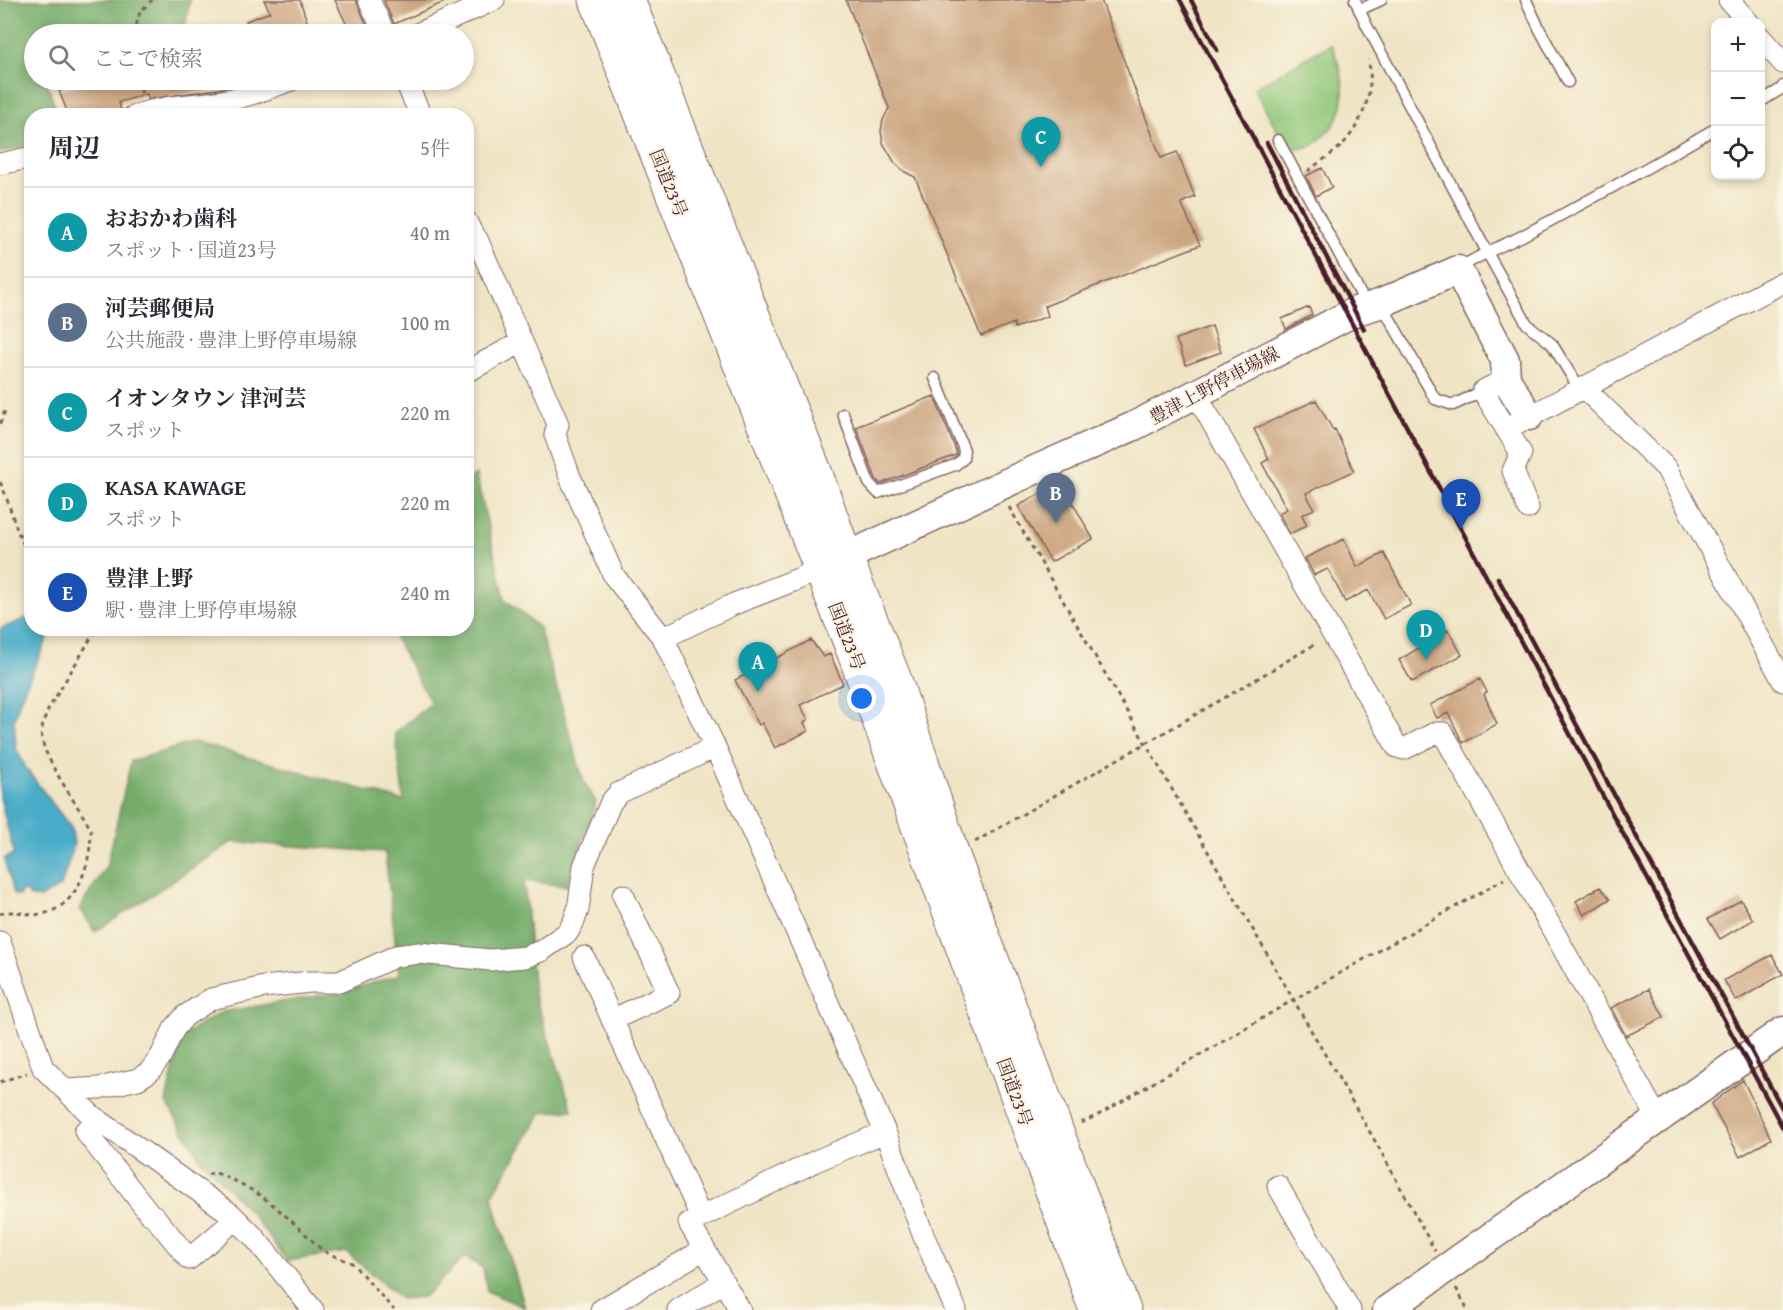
<!DOCTYPE html>
<html lang="ja">
<head>
<meta charset="utf-8">
<style>
  :root { --surface:#fff; --page:#f7f7f7; --text:#2b2b33; --muted:#7c7c81; --line:#e1e1e2; --accent:#2563eb }
  body { margin:0; font-family:"Gentium Book Plus","Noto Serif JP",serif; background:var(--page); color:var(--text) }
  .controls { position:absolute; right:18px; top:18px; display:grid; overflow:hidden; border-radius:12px; box-shadow:0 3px 9px #0003 }
  .controls button { width:54px; height:54px; display:grid; place-items:center; padding:0; border:0; border-bottom:2px solid var(--line); background:var(--surface); color:var(--text); font:30px sans-serif }
  .you { position:absolute; left:862px; top:699px; width:21px; height:21px; margin:-15px; border:4px solid #fff; border-radius:50%; background:#1a73e8; box-shadow:0 0 0 9px #1a73e833 }
  .badge { display:grid; place-items:center; width:39px; height:39px; border-radius:50%; background:var(--accent); color:#fff; font-size:20px; font-weight:700 }
  .pin { position:absolute; translate:-50% -50px; filter:drop-shadow(0 2px 3px #0008) }
  .pin::after { content:''; position:absolute; top:32px; width:21px; height:18px; background:inherit; clip-path:polygon(0 0,100% 0,50% 100%) }
  .list { margin:0; padding:0; list-style:none }
  h2 { display:flex; justify-content:space-between; align-items:center; height:78px; margin:0; padding:0 24px; font-size:26px }
  h2 small { font-size:20px; font-weight:400; color:var(--muted) }
  .list li { display:grid; grid-template-columns:39px 1fr auto; gap:18px; align-items:center; box-sizing:border-box; height:90px; padding:0 24px; border-top:2px solid var(--line) }
  .list b { display:block; font-size:22px; white-space:nowrap }
  .list p { margin:0; font-size:20px; white-space:nowrap; color:var(--muted) }
  .list em { font-size:20px; font-style:normal; color:var(--muted) }
  .icon { flex:none; width:33px; height:33px; fill:none; stroke:currentColor; stroke-width:2; stroke-linecap:round; stroke-linejoin:round }
  .map { position:relative; flex:none; width:1783px; height:1310px; overflow:hidden }
  .search { position:absolute; background:var(--surface); box-shadow:0 3px 9px #0003; left:24px; top:24px; width:450px; height:66px; display:flex; align-items:center; gap:15px; box-sizing:border-box; padding:0 21px; border-radius:33px; color:var(--muted); font-size:22px }
  .panel { position:absolute; background:var(--surface); box-shadow:0 3px 9px #0003; left:24px; top:108px; width:450px; height:528px; border-radius:24px }
  .map>svg:first-child { display:block }
  .green { fill:#91c77a; stroke:#6e7352; stroke-width:1.5 }
  .forest { fill:#74ac6a; stroke:#5f664a; stroke-width:1.5 }
  .water { fill:#49acc8; stroke:#4a667a; stroke-width:1.5 }
  .building { fill:#cca681 }
  .lines { fill:none; stroke-linecap:round; stroke-linejoin:round }
  .lane-casing { stroke:#846461; stroke-width:13 }
  .street-casing { stroke:#846461; stroke-width:23 }
  .secondary-casing { stroke:#846461; stroke-width:31 }
  .highway-casing { stroke:#846461; stroke-width:35 }
  .path { stroke:#846461; stroke-width:3; stroke-dasharray:4.5 4.5; stroke-linecap:butt }
  .lane { stroke:#fff; stroke-width:10 }
  .street { stroke:#fff; stroke-width:21 }
  .secondary { stroke:#fff; stroke-width:28 }
  .highway { stroke:#fff; stroke-width:33 }
  .rail { stroke:#4a1f2b; stroke-width:4.5 }
  .labels { text-anchor:middle; dominant-baseline:central; stroke-width:4.5; stroke-linejoin:round; paint-order:stroke }
  .street-label { font-size:18px; fill:#4a1f2b; stroke:#fcf5e5 }
</style>
</head>
<body>
<div class="map">
<svg width="1783" height="1310" viewBox="0 0 1783 1310">
  <rect width="100%" height="100%" fill="#fcf5e5"/>
  <filter id="ink" filterUnits="userSpaceOnUse"><feTurbulence type="fractalNoise" baseFrequency=".0167" numOctaves="2"/><feDisplacementMap in="SourceGraphic" scale="12" xChannelSelector="R" yChannelSelector="G"/><feConvolveMatrix kernelMatrix="1 2 1 2 8 2 1 2 1" color-interpolation-filters="sRGB"/></filter>
  <filter id="wash" filterUnits="userSpaceOnUse"><feTurbulence type="fractalNoise" baseFrequency=".008" numOctaves="4" result="noise"/><feDisplacementMap in="SourceGraphic" scale="24" xChannelSelector="R" yChannelSelector="G"/><feGaussianBlur stdDeviation="1.35" result="paint"/><feColorMatrix in="noise" values="0 0 0 0 0 0 0 0 0 0 0 0 0 0 0 0 0 1.4 0 .05"/><feComposite in="paint" operator="in"/></filter>
  <g filter="url(#wash)">
    <rect width="100%" height="100%" fill="#efe4c4"/>
    <path class="green" d="M1331,44C1344,73 1353,109 1325,134C1321,138 1316,144 1311,146C1304,148 1295,149 1288,150L1254,88Z"/>
    <path class="forest" d="M0,0H190L184,34H150L144,32L138,34H34V80H46L58,115L32,116L31,144L0,153Z
      M476,475L505,599L539,628L584,782L596,802L567,886L524,881L534,994L572,1110L542,1112L492,1196L525,1308L487,1291L483,1268L465,1257L424,1297L401,1299L346,1252L287,1261L251,1213L201,1160L166,1102L181,1037L221,1012L342,992L399,975L385,852L232,842L95,932L80,908L107,865L131,761L194,742L404,801L395,733L431,703L390,629L466,628L467,479Z"/>
    <path class="water" d="M31,616L32,628L52,629L21,697L14,720L16,748L27,770L72,829L74,845L61,886L40,898L29,896V893L22,891L19,896L14,895L4,859L14,854L0,797V629Z"/>
    <g id="blocks">
      <path class="building" d="M264,0H300L311,34H251L246,21L270,12Z
        M335,0H356L370,33L351,34Z
        M387,0H449L394,24L384,1Z
        M846,0H1101L1161,158L1177,152L1195,197L1181,203L1200,245L1045,306L1048,316L1015,328L1014,323L981,336L915,177L905,172L895,163L883,143L881,131L883,120L889,108Z
        M93,80H251L252,81L218,89L148,99L147,94L119,102L121,111L108,116H69L59,91Z
        M1322,168L1332,187L1316,196L1306,176Z
        M1309,307L1312,315L1286,329L1282,319Z
        M1212,326L1221,352L1186,365L1176,339Z
        M934,396L956,451V455L880,484L876,479L856,427Z
        M1316,400L1333,430L1335,429L1354,471L1306,493L1314,509L1302,515L1307,525L1290,534L1279,513L1287,509L1262,463L1269,459L1254,429Z
        M1061,482L1093,539L1051,562L1018,506Z
        M1344,539L1357,567L1384,553L1411,605L1384,619L1368,590L1345,602L1328,569L1314,575L1305,558Z
        M1448,630L1462,655L1412,682L1399,660Z
        M811,640L823,657L830,654L843,684L800,705L808,719L804,723L808,731L775,748L762,723L759,725L735,680Z
        M1480,679L1487,692L1484,694L1497,724L1463,743L1448,713L1437,718L1430,705Z
        M1600,887L1610,899L1584,915L1576,901Z
        M1741,900L1753,920L1720,939L1708,919Z
        M1772,955L1783,974L1736,1001L1724,980Z
        M1649,989L1664,1017L1626,1036L1611,1008Z
        M1743,1080L1771,1139L1740,1157L1711,1104Z"/>
    </g>
  </g>
  <g filter="url(#ink)">
    <use href="#blocks" fill-opacity="0" stroke="#846461" stroke-width="1.5"/>
    <g class="lines">
      <defs>
        <path id="lane" d="M1355,0L1366,24L1488,254L1527,324L1552,344L1580,390
          M1526,0L1540,30L1568,82
          M1359,10L1381,0
          M1760,102L1781,89L1783,86
          M1278,140L1367,306
          M1458,270C1466,261 1508,243 1522,236C1588,201 1652,166 1716,128
          M1380,304L1386,312L1435,399L1453,405L1483,391
          M843,414L869,483L878,493L955,465L963,459L964,450L935,378"/>
        <path id="street" d="M369,0L385,34
          M1729,0L1748,22
          M417,34L494,0
          M1760,37L1783,63
          M405,80L421,116
          M134,116C166,104 200,106 232,99C253,95 272,87 291,80
          M0,164L32,157
          M466,221L472,233L477,239L558,424L555,435L570,477L614,576L663,638L715,747L885,1132L924,1237L956,1310
          M466,372L522,342
          M1506,379L1483,391L1521,453L1513,471L1528,508
          M1584,388L1666,468L1783,681
          M1196,394L1397,747L1404,749L1435,733H1443L1658,1119
          M1506,429L1783,282
          M663,638L734,604L798,579L821,568
          M0,942L43,1068L91,1115L231,1214L254,1237L313,1310
          M584,957L701,1217
          M612,1020L669,993L623,895
          M66,1090L99,1088L138,1079L149,1072L160,1058L174,1029L185,1016L211,999L264,987L310,982H339L396,956L419,953L490,960L525,957L541,951L568,932L574,921L578,910L584,866L611,802L619,793L715,747
          M85,1131L150,1214L154,1216L189,1259L236,1219
          M1278,1186L1350,1310
          M601,1310L703,1250
          M678,1310L722,1283
          M740,1310L689,1223L818,1160L885,1132"/>
        <path id="secondary" d="M826,566L1028,473L1134,426L1356,311L1379,304L1458,270L1505,360L1506,379L1529,416
          M1387,1310L1783,1031"/>
        <path id="highway" d="M596,0L854,653L1096,1310
          M628,0L816,474L846,558L895,680L952,853L1124,1310"/>
      </defs>
      <use href="#lane" class="lane-casing"/>
      <use href="#street" class="street-casing"/>
      <use href="#secondary" class="secondary-casing"/>
      <use href="#highway" class="highway-casing"/>
      <path class="path" d="M134,34L140,12L152,0
        M139,80L142,95
        M1308,171C1319,162 1333,154 1343,144C1362,124 1376,88 1368,60
        M0,424L6,408
        M0,482C12,506 14,535 32,556
        M1009,507L1379,1148L1435,1251
        M975,842C1089,775 1204,711 1317,643
        M0,914C14,908 28,917 42,914C79,907 91,862 91,830C79,806 46,763 42,739C40,729 45,717 49,708L97,628
        M0,1082L27,1073
        M1081,1123L1102,1113L1293,1000L1504,879
        M208,1175L213,1172C260,1188 284,1214 319,1247L327,1253L352,1263L394,1310
        M1456,1288L1468,1310"/>
      <use href="#lane" class="lane"/>
      <use href="#street" class="street"/>
      <use href="#secondary" class="secondary"/>
      <use href="#highway" class="highway"/>
      <path class="rail" d="M1180,0L1614,817L1783,1128
        M1191,0L1217,50
        M1267,143L1364,329
        M1498,578L1783,1110"/>
    </g>
  </g>
  <g class="labels">
    <g class="street-label">
      <text transform="translate(669 183) rotate(68)">国道23号</text>
      <text transform="translate(1214 385) rotate(-28)">豊津上野停車場線</text>
      <text transform="translate(847 636) rotate(69)">国道23号</text>
      <text transform="translate(1015 1092) rotate(70)">国道23号</text>
    </g>
  </g>
</svg>
<div class="controls">
<button>+</button>
<button>−</button>
<button><svg class="icon" aria-label="locate" viewBox="0 0 24 24"><circle cx="12" cy="12" r="6"/><path d="M12 2v4M12 18v4M2 12h4M18 12h4"/></svg></button>
</div>
<div class="you"></div>
<div class="pin badge" style="left:758px;top:692px;background:#0f9aa8">A</div>
<div class="pin badge" style="left:1056px;top:523px;background:#5c6f8a">B</div>
<div class="pin badge" style="left:1041px;top:167px;background:#0f9aa8">C</div>
<div class="pin badge" style="left:1426px;top:660px;background:#0f9aa8">D</div>
<div class="pin badge" style="left:1461px;top:529px;background:#1a4fb4">E</div>
<div class="search"><svg class="icon" aria-label="search" viewBox="0 0 24 24"><circle cx="10" cy="10" r="6"/><path d="M15 15l6 6"/></svg>ここで検索</div>
<section class="panel">
<h2>周辺<small>5件</small></h2>
<ul class="list">
<li><span class="badge" style="background:#0f9aa8">A</span><div><b>おおかわ歯科</b><p>スポット · 国道23号</p></div><em>40 m</em></li>
<li><span class="badge" style="background:#5c6f8a">B</span><div><b>河芸郵便局</b><p>公共施設 · 豊津上野停車場線</p></div><em>100 m</em></li>
<li><span class="badge" style="background:#0f9aa8">C</span><div><b>イオンタウン 津河芸</b><p>スポット</p></div><em>220 m</em></li>
<li><span class="badge" style="background:#0f9aa8">D</span><div><b>KASA KAWAGE</b><p>スポット</p></div><em>220 m</em></li>
<li><span class="badge" style="background:#1a4fb4">E</span><div><b>豊津上野</b><p>駅 · 豊津上野停車場線</p></div><em>240 m</em></li>
</ul>
</section>
</div>
</body>
</html>
